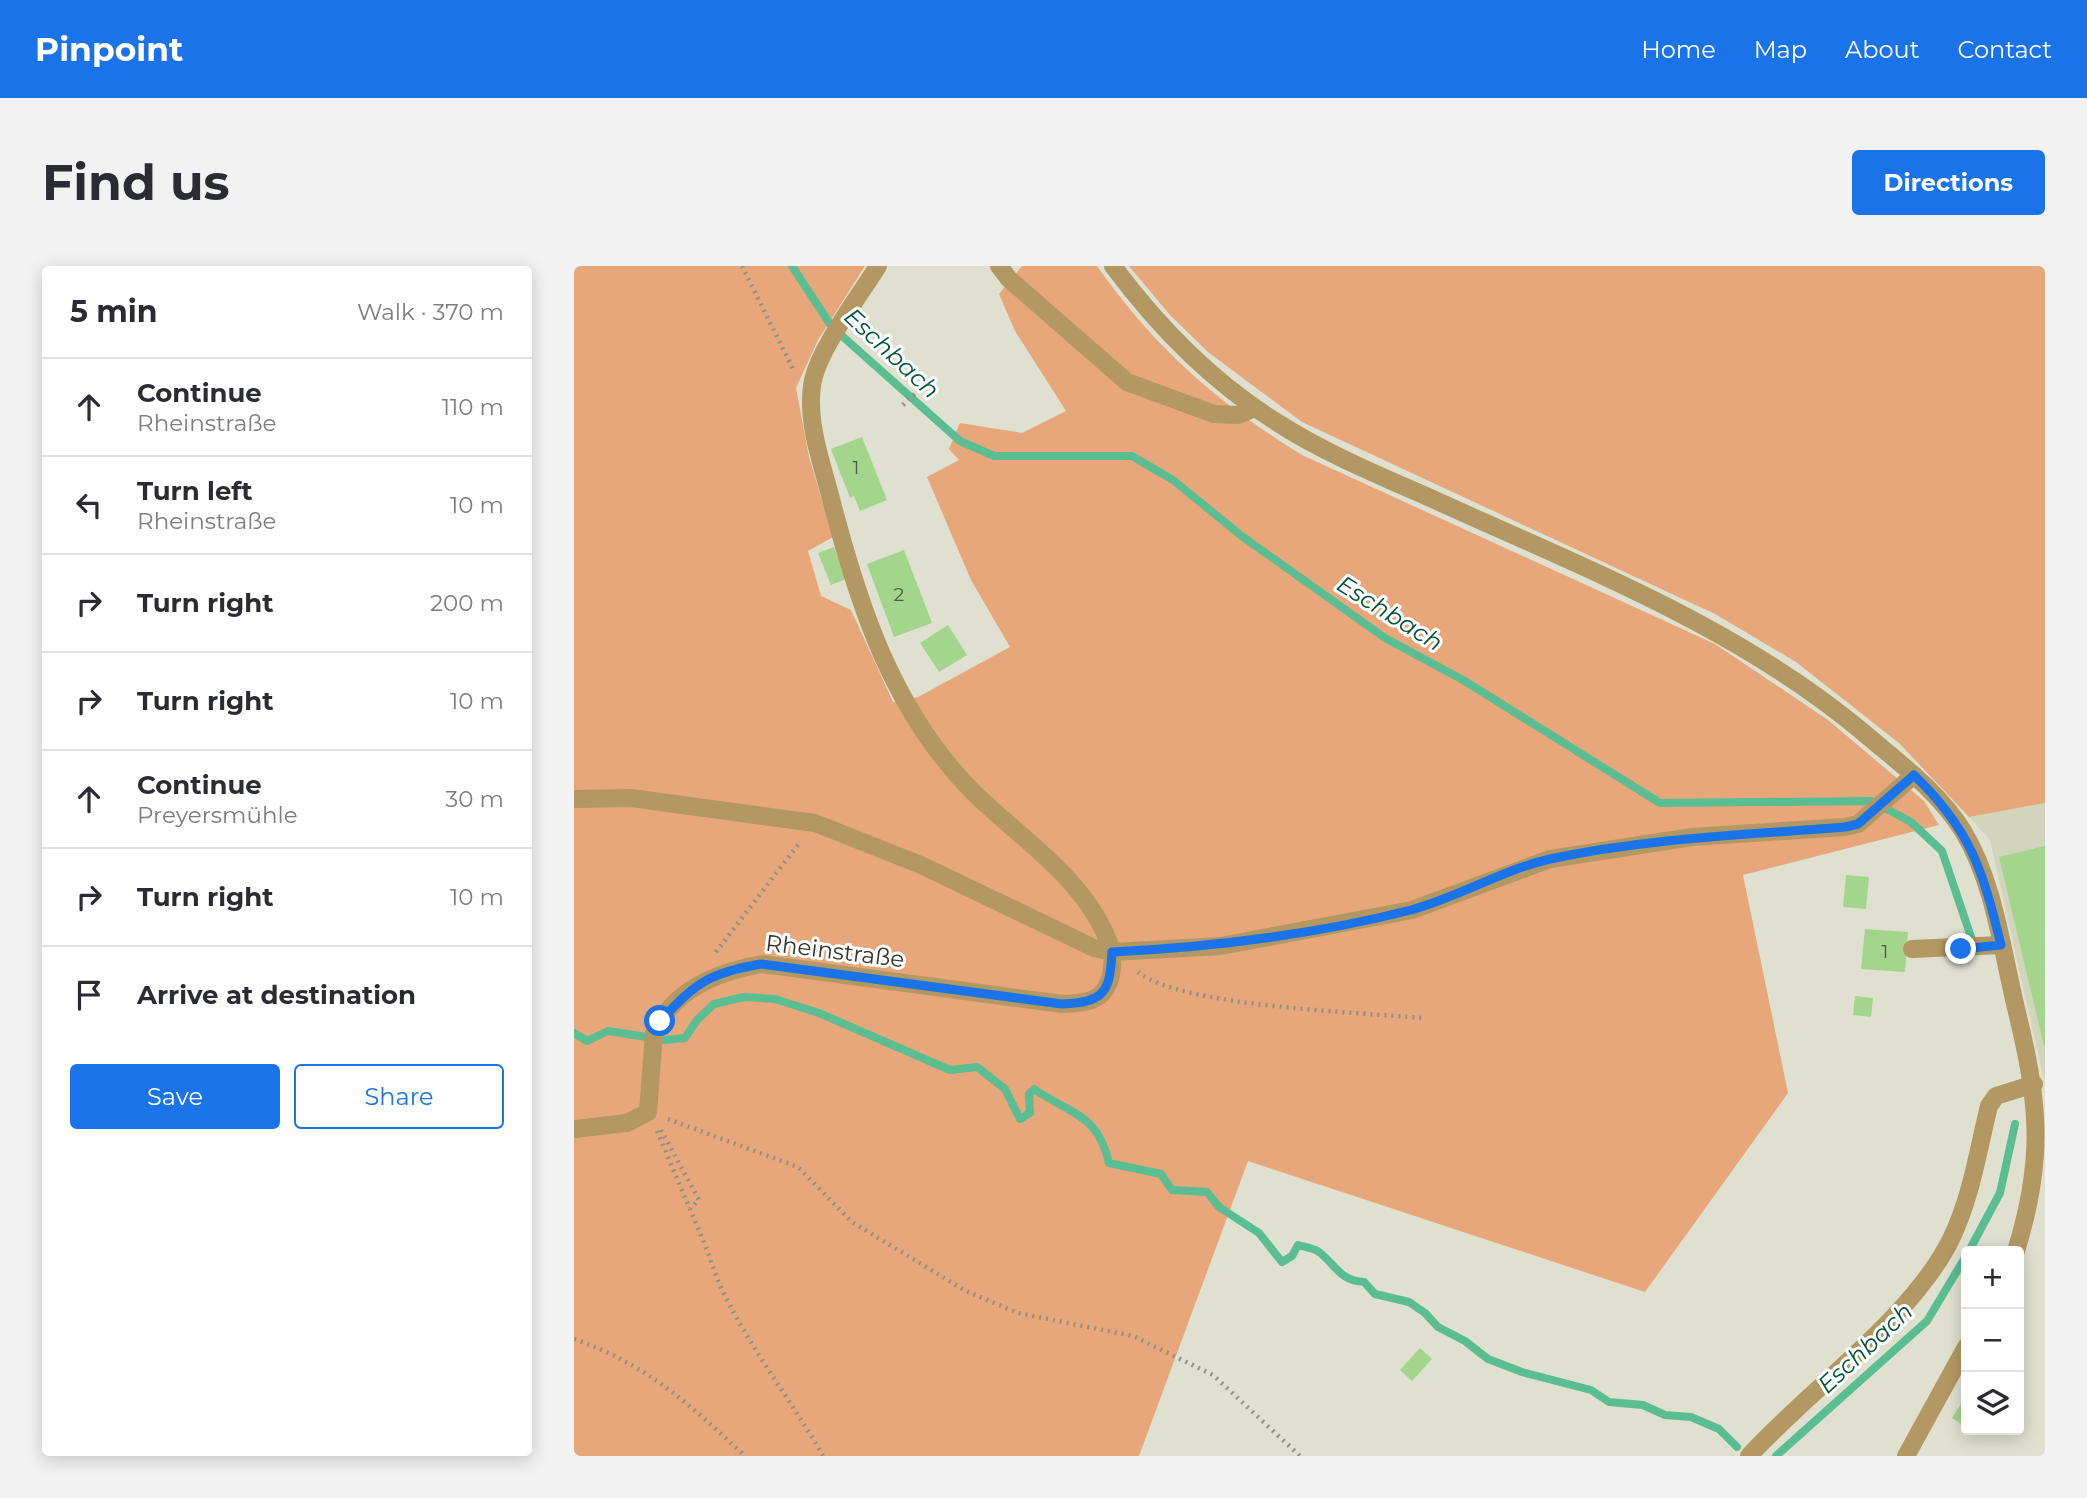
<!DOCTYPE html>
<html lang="en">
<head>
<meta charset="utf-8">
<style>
  :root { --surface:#fff; --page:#f2f2f3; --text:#2b2b33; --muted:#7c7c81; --line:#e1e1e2; --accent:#1a73e8 }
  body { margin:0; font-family:Montserrat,sans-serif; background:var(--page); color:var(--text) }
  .controls { position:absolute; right:21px; bottom:21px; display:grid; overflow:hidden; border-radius:7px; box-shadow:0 4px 18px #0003 }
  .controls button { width:63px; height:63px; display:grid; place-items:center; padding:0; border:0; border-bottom:2px solid var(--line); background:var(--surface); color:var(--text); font:35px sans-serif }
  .stop { position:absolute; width:21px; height:21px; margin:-16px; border:5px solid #1a73e8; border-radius:50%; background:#fff }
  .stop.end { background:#1a73e8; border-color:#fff; box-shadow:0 2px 7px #0008 }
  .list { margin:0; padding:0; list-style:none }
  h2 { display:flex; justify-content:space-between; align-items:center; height:91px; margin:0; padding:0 28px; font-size:30px }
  h2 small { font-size:23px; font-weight:400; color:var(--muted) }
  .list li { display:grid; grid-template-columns:46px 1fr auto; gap:21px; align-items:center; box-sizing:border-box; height:98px; padding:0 28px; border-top:2px solid var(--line) }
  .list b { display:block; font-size:26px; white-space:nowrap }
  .list p { margin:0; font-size:23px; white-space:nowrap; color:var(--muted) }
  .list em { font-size:23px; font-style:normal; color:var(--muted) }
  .actions { display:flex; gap:14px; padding:21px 28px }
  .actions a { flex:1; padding:16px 0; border:2px solid var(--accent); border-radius:7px; text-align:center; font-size:24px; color:var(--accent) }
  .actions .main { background:var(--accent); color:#fff }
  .icon { flex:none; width:38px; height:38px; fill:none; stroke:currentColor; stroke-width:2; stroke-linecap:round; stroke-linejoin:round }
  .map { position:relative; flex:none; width:1471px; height:1190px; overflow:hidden; border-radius:7px }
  header { display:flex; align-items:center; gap:42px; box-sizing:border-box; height:98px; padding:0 35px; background:var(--accent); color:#fff }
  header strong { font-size:33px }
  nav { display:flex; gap:38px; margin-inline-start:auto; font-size:24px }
  .intro { display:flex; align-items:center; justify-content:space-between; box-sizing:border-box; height:168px; padding:0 42px }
  h1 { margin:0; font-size:49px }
  .button { padding:18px 32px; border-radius:7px; background:var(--accent); color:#fff; font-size:24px; font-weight:700 }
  main { display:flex; gap:42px; padding:0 42px }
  aside { flex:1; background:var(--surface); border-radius:7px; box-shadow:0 4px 18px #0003 }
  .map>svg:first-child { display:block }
  .built { fill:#d3d4bc }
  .green { fill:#e7a77a }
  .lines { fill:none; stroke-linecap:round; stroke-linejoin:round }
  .stream { stroke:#5bbd92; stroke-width:8 }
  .building { fill:#a3d58c }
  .path { stroke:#929286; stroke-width:4.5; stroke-dasharray:2 5; stroke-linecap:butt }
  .minor { stroke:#b49863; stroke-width:18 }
  .route { stroke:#1a73e8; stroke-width:9 }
  .labels { text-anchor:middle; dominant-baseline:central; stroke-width:6; stroke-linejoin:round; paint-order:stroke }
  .number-label { font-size:19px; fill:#505d46 }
  .street-label { font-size:23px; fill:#35352f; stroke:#fff }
  .water-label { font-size:24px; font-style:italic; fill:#005439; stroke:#fff }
</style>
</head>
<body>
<header>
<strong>Pinpoint</strong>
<nav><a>Home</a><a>Map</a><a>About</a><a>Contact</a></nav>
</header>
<div class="intro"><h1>Find us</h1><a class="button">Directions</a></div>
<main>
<aside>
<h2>5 min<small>Walk · 370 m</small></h2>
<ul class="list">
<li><svg class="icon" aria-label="ahead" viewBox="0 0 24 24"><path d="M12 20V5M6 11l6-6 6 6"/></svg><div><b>Continue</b><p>Rheinstraße</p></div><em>110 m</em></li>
<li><svg class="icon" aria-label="left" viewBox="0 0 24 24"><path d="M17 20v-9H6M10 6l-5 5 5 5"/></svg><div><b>Turn left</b><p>Rheinstraße</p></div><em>10 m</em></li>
<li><svg class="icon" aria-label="right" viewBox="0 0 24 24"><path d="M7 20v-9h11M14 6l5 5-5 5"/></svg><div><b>Turn right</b></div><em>200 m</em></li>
<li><svg class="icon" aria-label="right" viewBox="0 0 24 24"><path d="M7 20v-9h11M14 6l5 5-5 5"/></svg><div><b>Turn right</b></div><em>10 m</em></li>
<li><svg class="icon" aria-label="ahead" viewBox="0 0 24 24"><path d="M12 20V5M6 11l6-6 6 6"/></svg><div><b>Continue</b><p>Preyersmühle</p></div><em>30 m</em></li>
<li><svg class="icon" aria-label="right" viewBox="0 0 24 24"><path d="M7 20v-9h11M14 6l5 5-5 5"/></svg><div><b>Turn right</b></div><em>10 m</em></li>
<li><svg class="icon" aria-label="arrive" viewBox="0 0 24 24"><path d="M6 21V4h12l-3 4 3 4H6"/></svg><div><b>Arrive at destination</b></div></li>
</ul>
<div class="actions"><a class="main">Save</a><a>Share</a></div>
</aside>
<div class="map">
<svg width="1471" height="1190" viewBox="0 0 1471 1190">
  <rect width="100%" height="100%" fill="#dfe0cf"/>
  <path class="built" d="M1471,537V818L1416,574L1395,551Z"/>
  <path class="green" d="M0,0H291L244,74L222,122L235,191L259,271L234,285L247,330L277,344L319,436L344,431L436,381L397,314L353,211L385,194L375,183L386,157L448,167L492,145L441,65L425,28L448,0H523C580,81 643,137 728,189L1141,378L1254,454L1350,535L1365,559L1169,609L1214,827L1071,1026L674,895L565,1190H0Z
    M555,0H1471V537L1395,551L1325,477L1222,396L1141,348L728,156L634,86L596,49Z"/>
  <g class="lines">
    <path class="stream" d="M218,0L258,61L386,175L420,190H558L599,214L669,271L811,372L889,414L1086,537L1298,535L1337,556L1368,585L1398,674
      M0,767L13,775L34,765L92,774L111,772L123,754L140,738L170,731L201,733L245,747L376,804L403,801L431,823L446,853L456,847L455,828L460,823C498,849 524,848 535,897L587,908L598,924L633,926L645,941L685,967L708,996L718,990L724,979C730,981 740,982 745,986C762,999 766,1015 790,1016L801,1028L835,1036L851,1047L864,1061L891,1075L914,1093L948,1106L1017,1124L1035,1136L1069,1139L1091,1149L1117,1151L1145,1163L1163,1181
      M1395,985L1426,927L1441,858
      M1202,1190L1353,1055L1392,990"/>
  </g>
  <path class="building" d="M288,171L313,234L286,245L280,230L276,232L257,183Z
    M260,281L272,313L257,319L244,287Z
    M330,284L358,357L320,371L293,298Z
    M374,359L393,389L365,406L346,377Z
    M1471,580V780H1470L1425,591Z
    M1272,609L1295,611L1292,643L1269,641Z
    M1291,663L1334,666L1331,706L1287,703Z
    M1281,730L1299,732L1297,751L1279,749Z
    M846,1082L858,1093L838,1115L826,1104Z
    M1392,1130V1161L1378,1152Z"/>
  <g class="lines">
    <path class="path" d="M168,0L219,103
      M329,139L349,120
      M142,686L226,576
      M564,706C608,741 785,746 847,752
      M94,853L224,901L278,956L392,1025L444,1047L559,1070L639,1109L726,1190
      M87,864L125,934L116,943
      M83,865L134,986C153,1054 214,1127 249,1190
      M0,1073C73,1098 116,1139 171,1190"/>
    <path class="minor" d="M425,0L435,13L553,116L640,148L664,149L681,142
      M539,0C585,62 638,116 704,157C754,189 809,211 863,235C1010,302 1164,361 1290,467C1325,497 1364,525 1389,565C1420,616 1428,684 1442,742C1465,837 1471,891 1442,985
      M0,533L57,532L241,557L347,599L520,682L538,686L647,680L838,644L976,593L1118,571L1271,561L1284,558L1340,509
      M1338,683L1427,679
      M0,863L53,857L74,846L80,767C100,723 143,706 188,698L488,738C512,737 531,736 537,709C538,702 540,691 537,683C516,616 447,573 399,526C318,444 284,338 256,229C247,195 233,156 238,120C242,86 285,31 304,0
      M1175,1190C1235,1124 1339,1051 1377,973C1397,932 1404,885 1415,840L1422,830L1460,818
      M1332,1190L1392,1081"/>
  </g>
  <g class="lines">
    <path class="route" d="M86,755C122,717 134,707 187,698L488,738C530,736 536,727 538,686C639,681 739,669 837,644C885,631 928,604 976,593C1073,572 1172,569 1271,561L1284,558L1340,509C1397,564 1409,605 1427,679L1387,683"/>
  </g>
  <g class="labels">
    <g class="number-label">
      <text x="282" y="201">1</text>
      <text x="325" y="328">2</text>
      <text x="1311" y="685">1</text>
    </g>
    <g class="street-label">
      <text transform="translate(261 685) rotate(7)">Rheinstraße</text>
    </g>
    <g class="water-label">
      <text transform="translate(318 87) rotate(43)">Eschbach</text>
      <text transform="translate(816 347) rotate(32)">Eschbach</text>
      <text transform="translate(1291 1082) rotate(-43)">Eschbach</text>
    </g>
  </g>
</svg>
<div class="controls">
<button>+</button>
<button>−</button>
<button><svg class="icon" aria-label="layers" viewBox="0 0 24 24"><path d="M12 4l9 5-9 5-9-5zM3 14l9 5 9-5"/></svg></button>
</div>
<div class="stop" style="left:86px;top:755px"></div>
<div class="stop end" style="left:1387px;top:683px"></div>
</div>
</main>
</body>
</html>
